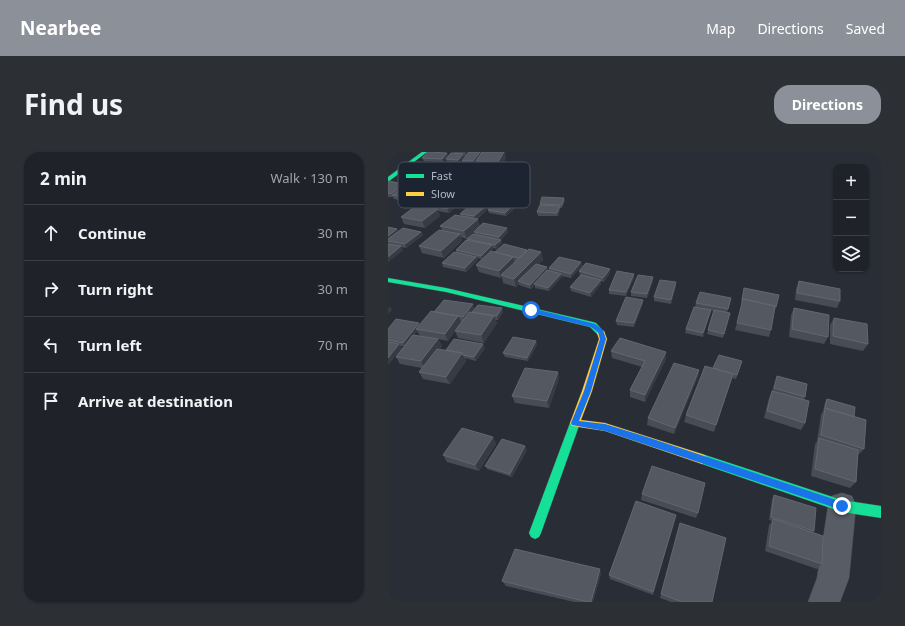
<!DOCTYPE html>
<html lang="en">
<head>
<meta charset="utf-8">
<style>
  :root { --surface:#1f2228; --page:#2c2f34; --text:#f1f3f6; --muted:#a1a4a8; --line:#3c3f45; --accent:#8c9099 }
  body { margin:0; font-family:"Noto Sans",sans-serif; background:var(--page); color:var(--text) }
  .controls { position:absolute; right:12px; top:12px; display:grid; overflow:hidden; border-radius:8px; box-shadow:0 1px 3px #0004 }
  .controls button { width:36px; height:36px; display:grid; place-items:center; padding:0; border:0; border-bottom:1px solid var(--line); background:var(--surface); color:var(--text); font:20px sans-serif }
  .stop { position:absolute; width:12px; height:12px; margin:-9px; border:3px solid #1a73e8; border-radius:50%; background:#fff }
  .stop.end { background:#1a73e8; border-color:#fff; box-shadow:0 1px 4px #0008 }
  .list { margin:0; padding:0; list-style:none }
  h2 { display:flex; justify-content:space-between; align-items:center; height:52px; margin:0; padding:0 16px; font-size:17px }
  h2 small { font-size:13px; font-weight:400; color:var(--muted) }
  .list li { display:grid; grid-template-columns:26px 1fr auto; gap:12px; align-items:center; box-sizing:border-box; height:56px; padding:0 16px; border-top:1px solid var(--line) }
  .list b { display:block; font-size:15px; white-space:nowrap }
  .list em { font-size:13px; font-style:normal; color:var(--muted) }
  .icon { flex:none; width:22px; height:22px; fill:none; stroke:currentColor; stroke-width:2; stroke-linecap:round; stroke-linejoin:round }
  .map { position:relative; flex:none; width:493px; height:450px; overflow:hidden; border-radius:16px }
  header { display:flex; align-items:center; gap:24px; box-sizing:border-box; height:56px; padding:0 20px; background:var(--accent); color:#fff }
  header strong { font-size:19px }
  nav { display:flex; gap:22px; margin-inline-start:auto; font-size:14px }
  .intro { display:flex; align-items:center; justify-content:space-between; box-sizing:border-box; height:96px; padding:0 24px }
  h1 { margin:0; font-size:28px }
  .button { padding:10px 18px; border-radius:16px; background:var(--accent); color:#fff; font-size:14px; font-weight:700 }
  main { display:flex; gap:24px; padding:0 24px }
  aside { flex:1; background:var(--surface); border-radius:16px; box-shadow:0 1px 3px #0004 }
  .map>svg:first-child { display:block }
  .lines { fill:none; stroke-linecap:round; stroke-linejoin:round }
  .street-casing { stroke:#45484f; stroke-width:1 }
  .fast-casing { stroke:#45484f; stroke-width:1 }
  .slow-casing { stroke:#45484f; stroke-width:1 }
  .street { fill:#585c64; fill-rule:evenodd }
  .fast { fill:#16e098; fill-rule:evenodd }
  .slow { fill:#ffcf43; fill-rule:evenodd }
  .wall { fill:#484c55; fill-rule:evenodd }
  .shaded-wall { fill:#373b43 }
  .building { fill:#535861; stroke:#626771 }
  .route { fill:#1a73e8 }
  .key { fill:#1c2331; stroke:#49505e; stroke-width:1 }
  .key-label { font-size:11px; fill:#b2b9c8 }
</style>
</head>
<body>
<header>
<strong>Nearbee</strong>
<nav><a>Map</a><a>Directions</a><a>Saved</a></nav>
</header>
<div class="intro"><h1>Find us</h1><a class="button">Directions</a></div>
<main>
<aside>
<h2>2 min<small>Walk · 130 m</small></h2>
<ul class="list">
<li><svg class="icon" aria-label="ahead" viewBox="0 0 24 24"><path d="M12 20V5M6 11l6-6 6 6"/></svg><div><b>Continue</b></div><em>30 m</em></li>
<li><svg class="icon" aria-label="right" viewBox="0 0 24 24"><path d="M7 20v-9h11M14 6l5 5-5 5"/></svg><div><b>Turn right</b></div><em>30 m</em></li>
<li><svg class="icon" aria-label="left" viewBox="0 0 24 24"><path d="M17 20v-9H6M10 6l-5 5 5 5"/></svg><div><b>Turn left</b></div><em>70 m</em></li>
<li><svg class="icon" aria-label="arrive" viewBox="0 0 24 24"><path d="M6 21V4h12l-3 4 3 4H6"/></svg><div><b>Arrive at destination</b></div></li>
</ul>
</aside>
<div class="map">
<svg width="493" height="450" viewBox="0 0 493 450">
  <rect width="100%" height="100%" fill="#292d36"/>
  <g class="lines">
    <defs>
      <path id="street" d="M454,341L464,344L468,354L461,426L452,450H420L429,426L440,354L444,344Z"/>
      <path id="fast" d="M34,0H39L0,30V25Z
        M0,126L58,136L205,170L208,171L217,181L213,184L210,183L202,175L58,140L0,130Z
        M187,267L190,268L192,271L153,381L151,385L147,387L143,385L141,381L182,271L184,268Z
        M314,302L454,348L493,354V366L454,360L314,312L310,310L309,307L310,304Z"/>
      <path id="slow" d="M213,178L216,179L219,187L204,239L193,268L217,271L314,302L318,304L319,307L318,310L314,312L217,279L184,274L182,271L194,239L211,187L209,181Z"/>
    </defs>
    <use href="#street" class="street-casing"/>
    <use href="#fast" class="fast-casing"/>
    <use href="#slow" class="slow-casing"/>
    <use href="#street" class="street"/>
    <use href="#fast" class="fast"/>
    <use href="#slow" class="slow"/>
  </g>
  <path class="wall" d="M65,0H81L78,4H76V5L71,11L59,10L58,7L55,10L36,9L34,6L59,1L60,4L66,2Z
    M118,6L112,16H89L88,10L86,12H75L74,9Z
    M0,29L17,32L18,34L48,37L35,47L24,45L23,43L16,49L6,47L5,45H0Z
    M53,43L54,45L71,48L72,51L61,61L50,59L52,64L37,76L16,72L13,65L29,53V52Z
    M135,46L136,50L130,56L125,55L126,57L118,64L101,61L100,58L108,50V48Z
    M104,49L105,52L89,67L92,74L119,76L120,80L113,88L114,91L109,97L105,96V97L100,102L107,100L139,99L153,100L155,108L150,112L159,115L160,118H161V116L193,110L194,114L183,126L173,124L174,125L161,139L147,136V133L143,137L131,133V132L128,135L115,131L114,125L113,126L91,120L88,113L94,107L89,106L90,108L78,120L55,115L54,111L68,100V98L80,88L79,87L87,82L86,80L79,87L73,85L74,89L56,106L34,101L31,94L54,78L52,74L73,64L72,62Z
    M177,49L174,56H172V58L170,64H150L149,60L152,53V52Z
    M0,75L9,77L10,79L33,80L35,83L18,96L13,95L15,98L0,110Z
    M191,119L222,121L216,130L213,129V132L203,145L183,139L182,135L192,123Z
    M246,122V126L238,144L221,142V138Z
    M265,125V129L259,146L243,144V140Z
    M411,129L452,149L449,156L407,148L408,137Z
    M288,134L283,152L266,149V145Z
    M356,136L388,155L387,158L383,178L381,185L347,178L354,152L353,151Z
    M343,146L339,161H342L335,186L319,182L326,159L307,155L308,151Z
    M255,151L246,175L229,173L228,169Z
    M86,156L83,160H115L110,168H107L109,171L96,191L70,186L67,179L60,189L50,187L54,194L52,197L58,198L97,196L88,209L77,206L78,209L62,232L35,227L31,220L34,216L12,212L8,205L16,194H12L14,196L0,213V177L32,172L46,160ZM29,179L32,184L26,183Z
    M406,156L440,185L436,192L401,185L403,163Z
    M323,158L315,185L297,181L298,177Z
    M446,166L480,192L475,199L442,192V173Z
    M148,189L149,193L140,209L117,205L115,201Z
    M223,199L278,207L257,250L242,245V238L254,215L224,206Z
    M354,209L348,227L344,226L326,280L296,270L298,263L325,217Z
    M311,218L310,225L286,282L259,273L260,266Z
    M170,220L171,227L161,256L127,251L124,244Z
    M389,224L417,245L415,248L417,271L413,278L376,266L381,246L384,239Z
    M439,247L466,265L476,297L470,303L468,330L462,336L423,324L427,292L429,289L433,263L435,259L437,250Z
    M105,285L108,292L91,319L59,310L55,303Z
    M139,298L124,325L99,317L97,314Z
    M254,342L310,361L308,366L253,348Z
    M386,343L426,379L425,380L434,412L429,417L377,399L381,373L384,369L381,368L384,347Z
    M288,363L265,443L222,427L221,423Z
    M213,422L205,450H186L118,434L114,429Z
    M273,442L324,450H283L272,446Z"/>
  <path class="shaded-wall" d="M77,0H81L78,4Z
    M92,0H96L86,12L85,9Z
    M116,0H117L118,6L112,16L110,10Z
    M59,1L61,5L55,10L54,7Z
    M75,2L76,5L71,11L70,8Z
    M17,32L19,36L4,43L5,45L3,42Z
    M31,33L33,37L22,41L23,43L16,49L14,45Z
    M47,33L48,37L35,47L34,43Z
    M53,43L55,47L42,54L43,56L41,58L40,54Z
    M135,46L136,50L130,56L129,52Z
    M176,46L177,49L174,56V53Z
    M71,48L72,51L61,61L59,57Z
    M104,49L105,52L87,68L86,64Z
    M125,53L126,57L118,64L117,61Z
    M172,54V58L170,64L169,61Z
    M50,57L52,64L37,76L34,69Z
    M90,67L92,74L79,87L76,79Z
    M119,76L120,80L113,88L114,91L109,97L107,93L112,88L111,85Z
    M9,77L11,81L0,89V84Z
    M33,80L35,83L18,96L17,92Z
    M72,82L74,89L56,106L53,99Z
    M104,93L105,97L95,108L93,104Z
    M13,94L15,98L0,110V105Z
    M153,100L155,108L133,130L130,129L131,132L128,135L126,127Z
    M88,105L90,108L78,120L77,116Z
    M125,105L127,112L113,123L114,125L113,126L111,119Z
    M193,110L194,114L183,126V122Z
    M159,115L160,119L146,132L147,133L143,137L142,133Z
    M222,117V121L216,130L215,126Z
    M173,122L174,125L161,139L160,136Z
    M246,122V126L238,144V140Z
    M265,125V129L259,146V142Z
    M213,128V132L203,145L202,141Z
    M288,130V134L283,152V148Z
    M255,148V151L246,175V171Z
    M85,152L86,156L77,169L75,165Z
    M2,154L4,158L0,162V156Z
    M114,156L115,160L110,168L109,164Z
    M323,158L322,162L315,185V181Z
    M70,164L74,171L60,189L57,182Z
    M106,164L109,171L96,191L93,183Z
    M31,171L33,175L28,177L29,179L17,194L15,191Z
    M50,187L54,194L37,217L33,209Z
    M148,189L149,193L140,209L139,206Z
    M11,192L14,196L0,213V206Z
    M95,192L97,196L88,209L86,205Z
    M278,200V207L257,250V243Z
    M74,201L78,209L62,232L58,225Z
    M311,218L310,225L286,282L287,276Z
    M170,220L171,227L161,256L159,249Z
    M345,222L343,230L326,280L328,273Z
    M105,285L108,292L91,319L87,313Z
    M137,294L139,298L124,325L122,322Z
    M288,363L286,368L265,443V440Z
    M212,417L213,422L205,450H203Z"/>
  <path class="building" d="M40,0L59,1L54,7L34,6Z
    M81,0H92L85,9H74Z
    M94,0H116L110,10L88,9Z
    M63,1L75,2L70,8L58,7Z
    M0,29L17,32L3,42L0,41Z
    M22,31L31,33L14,45L4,43Z
    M54,45L71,48L59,57L42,54Z
    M154,45L176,46L174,53L152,52Z
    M90,46L104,49L86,64L72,62Z
    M108,50L125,53L117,61L100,58Z
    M29,53L50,57L34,69L13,65Z
    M152,53L172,54L169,61L149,60Z
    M67,63L90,67L76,79L52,74Z
    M95,71L119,76L111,85L86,80Z
    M0,75L9,77L0,84Z
    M15,76L33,80L17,92L0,89V87Z
    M51,78L72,82L53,99L31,94Z
    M85,82L113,88L107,93L79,87Z
    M78,88L104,93L93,104L68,98Z
    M0,92L13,94L0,105Z
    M116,92L139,98L131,106L107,100Z
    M141,97L153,100L126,127L113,123Z
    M103,99L125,105L111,119L88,113Z
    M66,100L88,105L77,116L54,111Z
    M171,105L193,110L183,122L161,116Z
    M198,111L222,117L215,126L191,119Z
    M148,112L159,115L142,133L130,129Z
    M159,118L173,122L160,136L146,132Z
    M229,119L246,122L238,140L221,138Z
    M193,123L213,128L202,141L182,135Z
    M250,123L265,125L259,142L243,140Z
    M272,128L288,130L283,148L266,145Z
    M411,129L452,137V149L409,141Z
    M356,136L391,143L388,155L387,154L355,147V148H354Z
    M312,140L343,146L340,157L308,151Z
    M238,145L255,148L246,171L228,169Z
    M355,147L387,154L383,178L349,171Z
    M56,148L85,152L75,165L71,164H70L46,160Z
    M90,153L114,156L109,164L84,160Z
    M306,155L323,158L315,181L298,177Z
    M406,156L441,163L440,185L404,177Z
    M326,158L342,161L336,182L320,178Z
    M43,159L70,164L57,182L28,177Z
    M81,160L106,164L93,183L67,179Z
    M446,166L479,172L480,192L445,184Z
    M8,167L31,171L15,191L0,188V177Z
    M25,183L50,187L33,209L8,205Z
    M125,185L148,189L139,206L115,201Z
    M232,186L278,200L257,243L242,238L257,209L223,199Z
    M66,187L95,192L86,205L75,203L74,201L58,198Z
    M0,190L11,192L0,206Z
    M49,197L74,201L58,225L31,220Z
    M331,203L354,209L349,223L325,216Z
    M286,211L311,218L287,276L260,266Z
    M317,214L345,222L328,273L298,263Z
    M137,216L170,220L159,249L124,244Z
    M389,224L419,232L417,245L386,236Z
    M384,239L421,249L417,271L379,259Z
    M439,247L467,255L466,265L437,256Z
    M437,256L478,268L476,297L433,283Z
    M74,276L105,285L87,313L55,303Z
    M431,286L470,298L468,330L427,317Z
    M114,287L137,294L122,322L97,314Z
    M264,314L317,331L310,361L254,342Z
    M386,343L428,356L426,379L383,365Z
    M248,349L288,363L265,440L221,423Z
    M385,367L435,384L434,412L381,394Z
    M292,371L338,386L324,450H294L273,442Z
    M127,397L212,417L203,450H200L114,429Z"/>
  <path class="route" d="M143,156L207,172L215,178L218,187L203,239L191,269L217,272L262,286L454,350L458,354L457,356L454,358L217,279L184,273L183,271L196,239L212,187L210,180L203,175L141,160V158Z"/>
  <rect x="10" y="10" width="132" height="46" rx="6" class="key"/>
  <rect x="18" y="22" width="18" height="4" fill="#16e098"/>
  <rect x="18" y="40" width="18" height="4" fill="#ffcf43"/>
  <g class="key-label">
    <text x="43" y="28">Fast</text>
    <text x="43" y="46">Slow</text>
  </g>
</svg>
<div class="controls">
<button>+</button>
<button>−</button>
<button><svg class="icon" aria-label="layers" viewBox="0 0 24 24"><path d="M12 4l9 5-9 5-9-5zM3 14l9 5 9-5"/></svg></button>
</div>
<div class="stop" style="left:143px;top:158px"></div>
<div class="stop end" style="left:454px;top:354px"></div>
</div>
</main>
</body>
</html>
